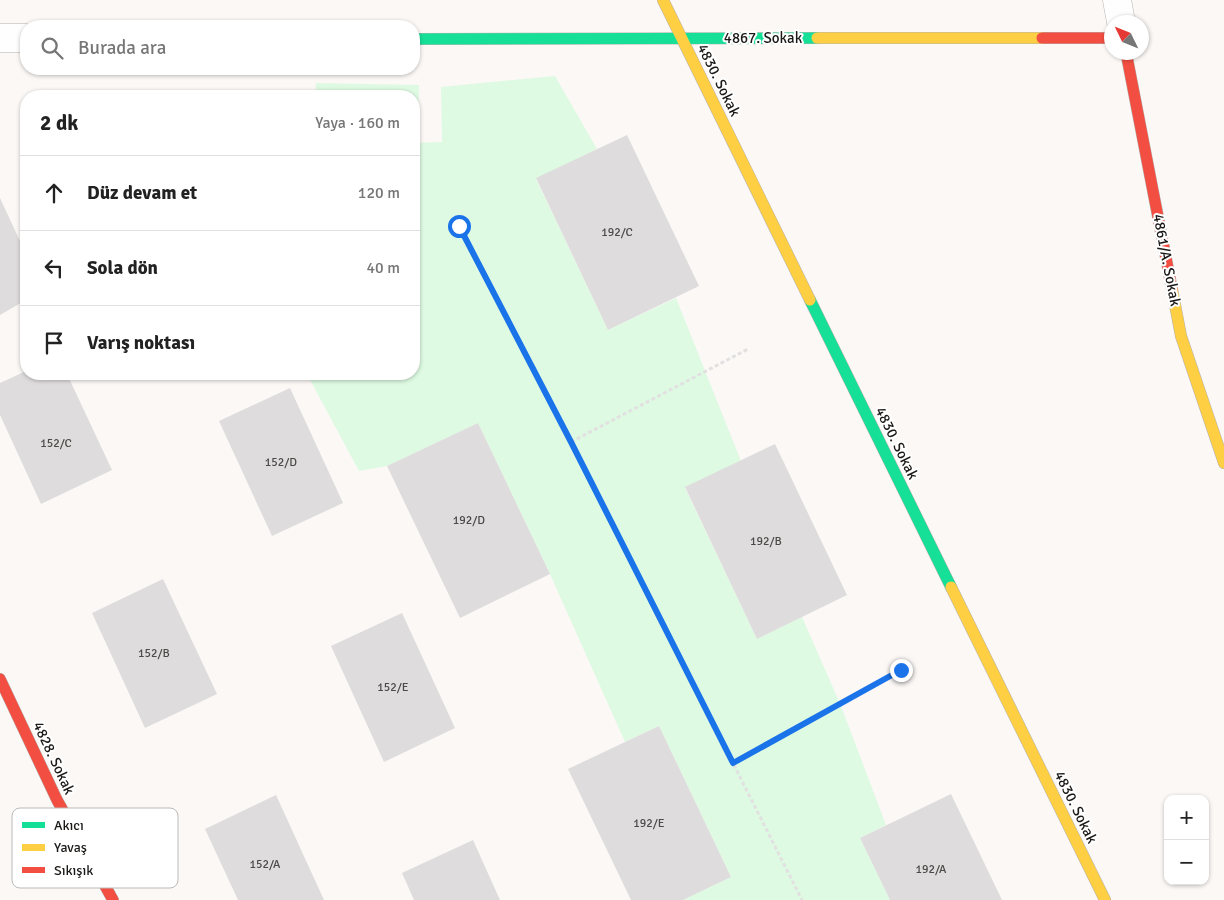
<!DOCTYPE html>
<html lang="tr">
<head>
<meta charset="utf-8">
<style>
  :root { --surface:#fff; --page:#f2f2f2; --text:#222; --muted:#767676; --line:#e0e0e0 }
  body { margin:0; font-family:Signika,sans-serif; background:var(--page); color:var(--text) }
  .controls { position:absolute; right:15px; bottom:15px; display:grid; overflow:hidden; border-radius:10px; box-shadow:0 1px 4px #0004 }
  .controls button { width:45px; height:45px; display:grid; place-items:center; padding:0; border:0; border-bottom:1px solid var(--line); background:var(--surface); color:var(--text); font:25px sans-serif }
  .compass { position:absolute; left:1104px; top:15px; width:45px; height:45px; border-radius:50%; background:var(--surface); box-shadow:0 1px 4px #0004; rotate:313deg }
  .stop { position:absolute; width:15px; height:15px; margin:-11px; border:4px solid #1a73e8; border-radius:50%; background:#fff }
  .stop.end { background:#1a73e8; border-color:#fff; box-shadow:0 1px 5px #0008 }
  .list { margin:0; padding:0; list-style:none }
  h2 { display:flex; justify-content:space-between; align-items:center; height:65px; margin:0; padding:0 20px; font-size:21px }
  h2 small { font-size:16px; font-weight:400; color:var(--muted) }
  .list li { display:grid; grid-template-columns:32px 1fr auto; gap:15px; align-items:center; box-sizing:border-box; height:75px; padding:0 20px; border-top:1px solid var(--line) }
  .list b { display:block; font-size:19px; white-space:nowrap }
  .list em { font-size:16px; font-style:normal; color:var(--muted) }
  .icon { flex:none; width:28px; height:28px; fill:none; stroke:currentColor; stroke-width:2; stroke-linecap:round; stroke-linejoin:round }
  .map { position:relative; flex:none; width:1224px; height:900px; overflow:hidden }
  .search { position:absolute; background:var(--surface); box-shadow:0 1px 4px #0004; left:20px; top:20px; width:400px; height:55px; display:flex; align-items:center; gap:12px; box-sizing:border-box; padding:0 18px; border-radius:20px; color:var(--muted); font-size:19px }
  .panel { position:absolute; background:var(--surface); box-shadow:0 1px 4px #0004; left:20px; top:90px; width:400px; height:290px; border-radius:20px }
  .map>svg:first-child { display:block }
  .green { fill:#defae2 }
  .building { fill:#dedcdd }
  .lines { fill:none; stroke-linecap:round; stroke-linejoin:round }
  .street-casing { stroke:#b4b2b0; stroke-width:29 }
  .fast-casing { stroke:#b4b2b0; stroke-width:12 }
  .slow-casing { stroke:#b4b2b0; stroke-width:12 }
  .jam-casing { stroke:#b4b2b0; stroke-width:12 }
  .path { stroke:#e2e1e1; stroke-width:3; stroke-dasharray:4 2.5; stroke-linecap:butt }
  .street { stroke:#fefefe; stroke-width:28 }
  .fast { stroke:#16e098; stroke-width:11 }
  .slow { stroke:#ffcf43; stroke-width:11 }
  .jam { stroke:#f24e42; stroke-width:11 }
  .route { stroke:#1a73e8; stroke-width:6 }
  .labels { text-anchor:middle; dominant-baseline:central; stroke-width:4; stroke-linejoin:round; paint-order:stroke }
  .number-label { font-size:12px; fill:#4c4a48 }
  .street-label { font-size:15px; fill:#1b1917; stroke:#fff }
  .key { fill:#fff; stroke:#bbbab9; stroke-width:1 }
  .key-label { font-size:14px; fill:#1b1917 }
</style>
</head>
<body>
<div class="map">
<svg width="1224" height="900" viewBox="0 0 1224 900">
  <rect width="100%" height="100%" fill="#fbf8f6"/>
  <path class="green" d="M555,76L597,149L536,179L608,330L676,298L741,461L685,488L757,639L802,617L841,706L886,825L860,838L890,900H683L731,877L659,726L625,742L550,574L478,423L387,466L359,471L307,374H414V143L442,142L441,87Z
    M316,83L419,85L418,135H414V96H315Z"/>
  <path class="building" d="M627,135L699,286L608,330L536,178Z
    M0,198L26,254V300L0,315Z
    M26,371V374H67L112,470L41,504L0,415V383Z
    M290,388L343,503L272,536L219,421Z
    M478,423L550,574L460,618L387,466Z
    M775,444L847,595L757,639L685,487Z
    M163,579L217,694L145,728L92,613Z
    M402,613L455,728L384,762L331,646Z
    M659,726L731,877L683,900H631L568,769Z
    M951,794L1002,900H890L860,838Z
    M276,795L324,900H238L205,829Z
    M473,840L500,900H414L402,873Z"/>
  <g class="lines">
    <defs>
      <path id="street" d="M1117,0L1121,22
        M0,38H26"/>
      <path id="fast" d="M414,39L817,38
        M810,300L951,587"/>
      <path id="slow" d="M663,0L810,300
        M817,38H1042
        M1172,289L1181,336L1224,463
        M951,587L1105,900"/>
      <path id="jam" d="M1042,38H1112
        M1126,52L1172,289
        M0,679L57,800L113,900"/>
    </defs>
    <use href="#street" class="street-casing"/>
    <use href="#fast" class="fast-casing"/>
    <use href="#slow" class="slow-casing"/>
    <use href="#jam" class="jam-casing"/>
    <path class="path" d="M459,226L571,442L802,900
      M571,442L748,349
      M733,763L901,670"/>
    <use href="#street" class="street"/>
    <use href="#fast" class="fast"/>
    <use href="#slow" class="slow"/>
    <use href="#jam" class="jam"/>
  </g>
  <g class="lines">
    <path class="route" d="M459,226L571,442L733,763L901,670"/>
  </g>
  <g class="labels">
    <g class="number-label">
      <text x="617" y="232">192/C</text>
      <text x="56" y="443">152/C</text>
      <text x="281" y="462">152/D</text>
      <text x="469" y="520">192/D</text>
      <text x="766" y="541">192/B</text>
      <text x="154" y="653">152/B</text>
      <text x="393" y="687">152/E</text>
      <text x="649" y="823">192/E</text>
      <text x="265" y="864">152/A</text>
      <text x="931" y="869">192/A</text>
    </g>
    <g class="street-label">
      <text x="763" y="38">4867. Sokak</text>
      <text transform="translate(719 80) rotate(64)">4830. Sokak</text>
      <text transform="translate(1167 260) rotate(79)">4861/A. Sokak</text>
      <text transform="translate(897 443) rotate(64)">4830. Sokak</text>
      <text transform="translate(54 758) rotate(65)">4828. Sokak</text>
      <text transform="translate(1076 807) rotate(64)">4830. Sokak</text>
    </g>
  </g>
  <rect x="12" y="808" width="166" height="80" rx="8" class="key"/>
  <rect x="22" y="822" width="23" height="6" fill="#16e098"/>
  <rect x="22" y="844" width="23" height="7" fill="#ffcf43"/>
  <rect x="22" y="867" width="23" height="6" fill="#f24e42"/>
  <g class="key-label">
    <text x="54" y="830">Akıcı</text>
    <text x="54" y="852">Yavaş</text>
    <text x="54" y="875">Sıkışık</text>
  </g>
</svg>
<div class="controls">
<button>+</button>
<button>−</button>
</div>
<svg class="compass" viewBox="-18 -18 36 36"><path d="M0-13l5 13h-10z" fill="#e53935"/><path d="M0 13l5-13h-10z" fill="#767676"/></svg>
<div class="stop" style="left:459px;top:226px"></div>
<div class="stop end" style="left:901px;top:670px"></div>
<div class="search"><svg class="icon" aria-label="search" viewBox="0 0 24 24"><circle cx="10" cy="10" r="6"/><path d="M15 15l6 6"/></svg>Burada ara</div>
<section class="panel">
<h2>2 dk<small>Yaya · 160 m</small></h2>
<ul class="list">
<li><svg class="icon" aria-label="ahead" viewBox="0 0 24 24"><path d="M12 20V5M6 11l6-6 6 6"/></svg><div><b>Düz devam et</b></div><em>120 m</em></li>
<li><svg class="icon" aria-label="left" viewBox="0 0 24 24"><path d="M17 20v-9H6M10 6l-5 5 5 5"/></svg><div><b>Sola dön</b></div><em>40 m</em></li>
<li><svg class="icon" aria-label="arrive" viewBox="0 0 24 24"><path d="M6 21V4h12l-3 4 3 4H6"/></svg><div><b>Varış noktası</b></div></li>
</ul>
</section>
</div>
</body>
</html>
